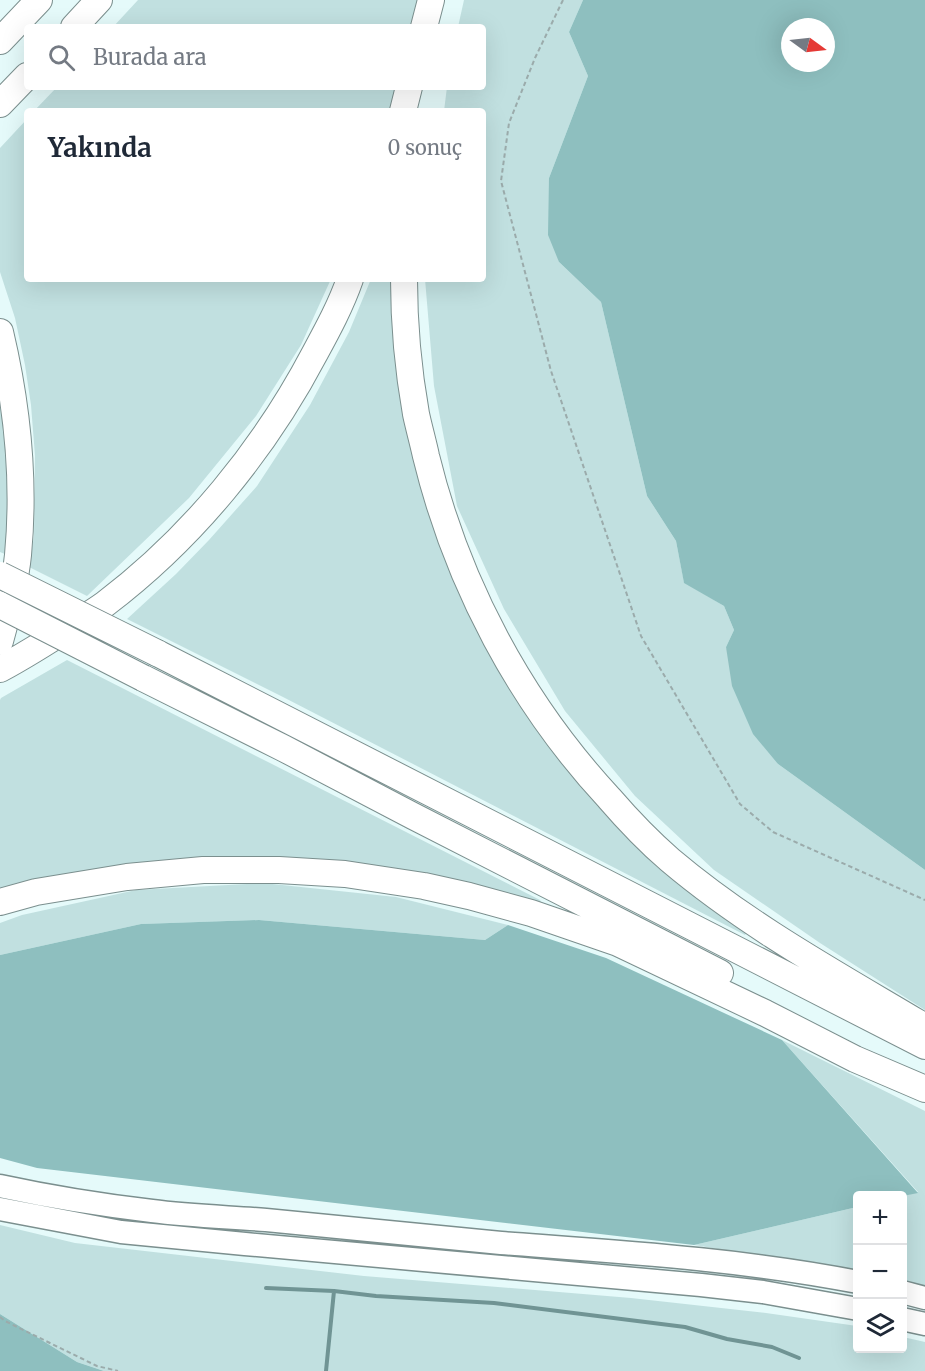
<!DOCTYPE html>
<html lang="tr">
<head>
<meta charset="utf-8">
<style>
  :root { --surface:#fff; --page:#f2f2f3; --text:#1f2937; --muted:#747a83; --line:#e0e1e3 }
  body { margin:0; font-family:Merriweather,serif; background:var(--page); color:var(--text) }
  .controls { position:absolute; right:18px; bottom:18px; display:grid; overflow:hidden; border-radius:6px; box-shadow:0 6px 24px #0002 }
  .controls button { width:54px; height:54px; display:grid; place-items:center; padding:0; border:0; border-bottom:2px solid var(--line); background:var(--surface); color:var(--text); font:30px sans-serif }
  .compass { position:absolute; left:781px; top:18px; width:54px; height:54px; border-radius:50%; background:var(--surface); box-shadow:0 6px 24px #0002; rotate:105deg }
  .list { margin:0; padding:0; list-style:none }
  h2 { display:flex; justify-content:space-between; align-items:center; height:78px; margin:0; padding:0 24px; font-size:26px }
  h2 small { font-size:20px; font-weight:400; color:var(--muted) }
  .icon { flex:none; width:33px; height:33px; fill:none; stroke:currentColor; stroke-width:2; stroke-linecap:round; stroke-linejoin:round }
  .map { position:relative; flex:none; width:925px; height:1371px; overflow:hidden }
  .search { position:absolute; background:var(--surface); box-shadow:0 6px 24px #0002; left:24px; top:24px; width:462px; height:66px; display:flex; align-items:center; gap:15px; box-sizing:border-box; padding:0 21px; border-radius:6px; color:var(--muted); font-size:22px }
  .panel { position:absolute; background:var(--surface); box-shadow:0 6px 24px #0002; left:24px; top:108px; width:462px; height:174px; border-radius:6px }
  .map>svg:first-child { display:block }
  .green { fill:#c1e0e0 }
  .forest { fill:#8ebfbf; fill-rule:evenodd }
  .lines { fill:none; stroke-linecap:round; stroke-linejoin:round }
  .stream { stroke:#709494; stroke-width:4 }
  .primary-casing { stroke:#7b8f8e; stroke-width:25 }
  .motorway-casing { stroke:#7b8f8e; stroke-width:28 }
  .path { stroke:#9babab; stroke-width:2; stroke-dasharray:4.5 3; stroke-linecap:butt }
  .primary { stroke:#fff; stroke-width:22 }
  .motorway { stroke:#fff; stroke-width:26 }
  .motorway-bridge-casing { stroke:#7b8f8e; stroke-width:28; stroke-linecap:butt }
  .motorway-bridge { stroke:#fff; stroke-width:26 }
</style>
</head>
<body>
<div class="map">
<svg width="925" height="1371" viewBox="0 0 925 1371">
  <rect width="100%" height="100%" fill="#e5fafa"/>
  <path class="green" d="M138,0H419L412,27H113Z
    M464,0H583L569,32L588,76L549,178L559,262L601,302L647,496L676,541L684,582L724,606L734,630L726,647L778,764L925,870V1010L820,943L714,870L635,796L565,711L504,609L457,506L434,386L425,279H483V111H444L447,87H483V27H458Z
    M57,87H396L389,111H34Z
    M27,119V279H331L301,345L256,416L189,498L87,596L29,567L34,536L35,456L31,405L25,365L15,318L0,272V148Z
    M371,279H395L426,495L564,762L593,800L624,835L657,867L747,932L745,935L283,697L127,619L176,574L209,540L257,486L310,405L349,332Z
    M0,382L9,480L7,555L0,552Z
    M67,660L540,900L541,902L540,903L419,873L0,891V700L1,698Z
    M263,883L396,897L508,925L485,940L259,920L141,924L0,955V923L22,915L136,890Z
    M782,1040L925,1111V1289L903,1283V1196L918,1192Z
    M857,1207V1272L694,1245Z
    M0,1225L75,1243L364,1276L631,1298L766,1313L857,1326L858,1348H902L903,1337L925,1342V1371H104L77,1362L0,1314Z"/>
  <path class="forest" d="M583,0H925V870L778,764L753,734L732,686L726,647L734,630L724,606L684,583L676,541L647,496L601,302L559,262L548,235L549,178L588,76L569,32ZM790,27H826V63H790Z
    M259,920L485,940L508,925L606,958L782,1040L918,1193L903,1196H858L857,1207L694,1245L37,1168L0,1158V955L141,924Z
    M0,1314L77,1362L104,1371H0Z"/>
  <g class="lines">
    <path class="stream" d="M266,1288L334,1291
      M326,1371L334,1291L376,1296L494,1303L685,1327L727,1339L772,1347L799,1358"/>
    <defs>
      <path id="primary" d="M0,1186C51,1197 101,1205 152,1211C190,1216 228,1217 266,1220C344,1227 422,1236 501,1243C620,1252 740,1259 858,1282
        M0,1209L121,1232L245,1244L701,1285L763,1292L858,1309
        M902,1292L925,1298
        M902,1319L925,1324"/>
      <path id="motorway" d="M74,27L99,0
        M424,27L431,0
        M0,41L39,0
        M0,104L27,76
        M403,111L409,87
        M404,279C404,324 408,369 416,414C419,428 423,442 426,456C457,583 520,702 609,798C628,820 648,841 670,860C748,926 838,975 925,1027
        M0,332C17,404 25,481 18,555C15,584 8,612 0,641
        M157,653L925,1046
        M0,669C24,656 48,641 71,626C82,619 94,612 105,604C192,538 264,450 315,353C328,329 341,305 350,279
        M143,678L283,748L413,816L720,973
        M0,902L36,892L127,877L203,870H279L345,874L424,886L469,896L531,913L618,943L765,1013L855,1059L925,1089"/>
    </defs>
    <use href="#primary" class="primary-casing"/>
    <use href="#motorway" class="motorway-casing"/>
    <path class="path" d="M563,0L535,58L509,123L501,181L551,371L641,636L740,804L773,832L925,900
      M0,1317L5,1321L97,1366L118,1371"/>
    <use href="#primary" class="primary"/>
    <use href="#motorway" class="motorway"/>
    <defs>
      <path id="motorway-bridge" d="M0,575L157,653
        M0,605L143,678"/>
    </defs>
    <use href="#motorway-bridge" class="motorway-bridge-casing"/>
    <use href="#motorway-bridge" class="motorway-bridge"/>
  </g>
</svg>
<div class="controls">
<button>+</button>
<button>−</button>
<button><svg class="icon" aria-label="layers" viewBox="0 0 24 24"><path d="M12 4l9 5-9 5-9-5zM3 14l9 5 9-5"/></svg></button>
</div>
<svg class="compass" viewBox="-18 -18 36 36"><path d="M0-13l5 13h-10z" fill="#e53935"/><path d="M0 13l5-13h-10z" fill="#747a83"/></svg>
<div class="search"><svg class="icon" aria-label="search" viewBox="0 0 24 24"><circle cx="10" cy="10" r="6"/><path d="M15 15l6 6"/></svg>Burada ara</div>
<section class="panel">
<h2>Yakında<small>0 sonuç</small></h2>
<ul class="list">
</ul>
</section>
</div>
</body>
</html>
